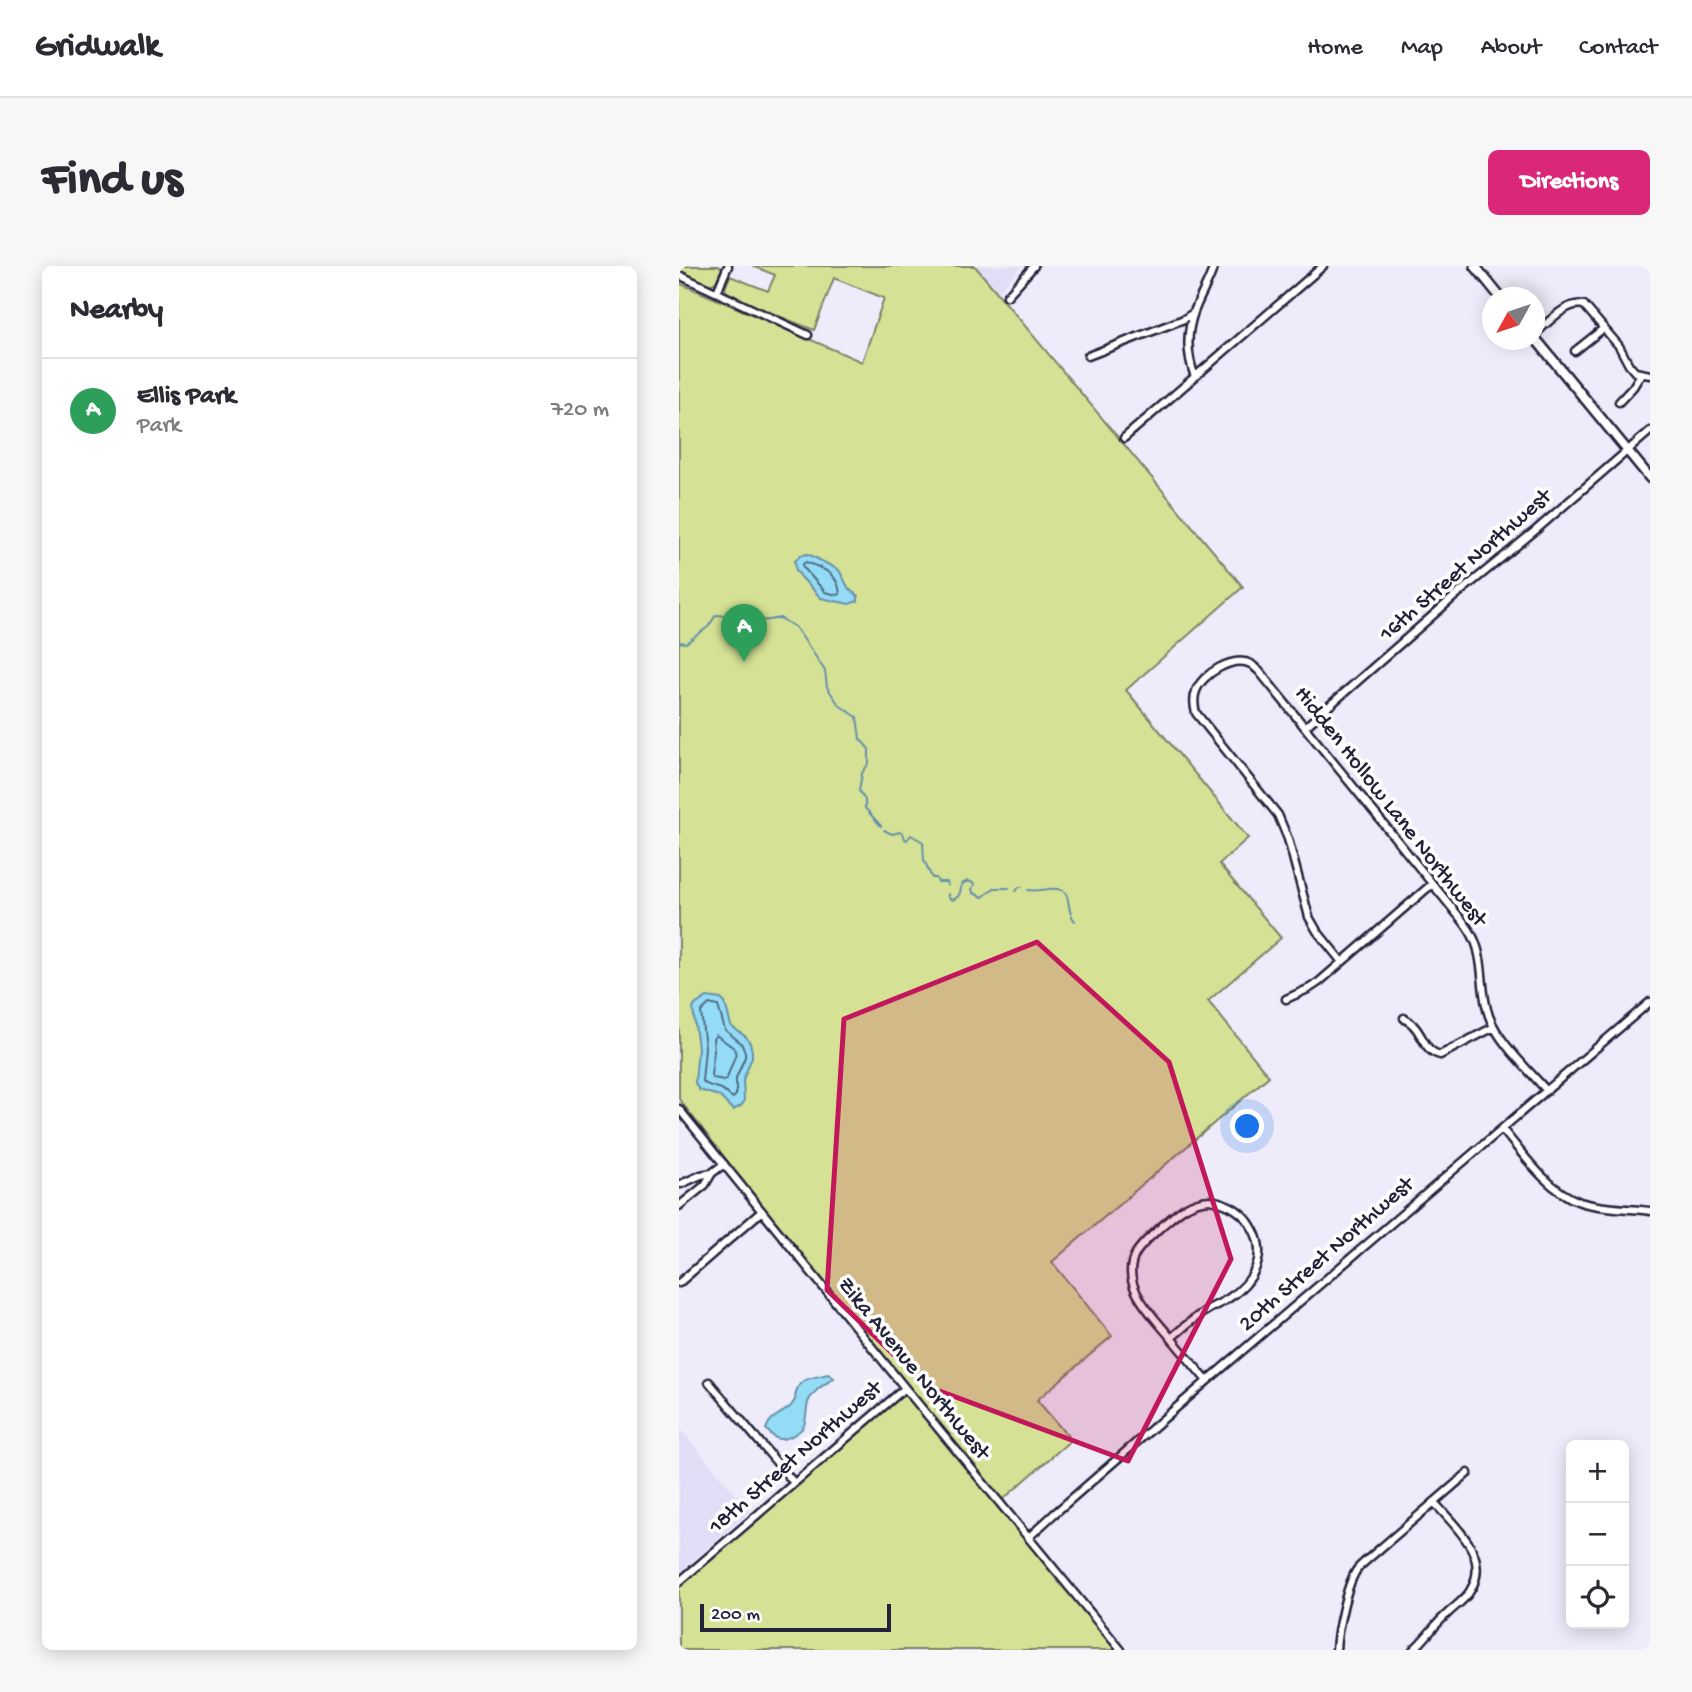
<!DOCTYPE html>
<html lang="en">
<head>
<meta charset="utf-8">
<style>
  :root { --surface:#fff; --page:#f7f7f7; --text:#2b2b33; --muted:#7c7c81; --line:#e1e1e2; --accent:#db2777 }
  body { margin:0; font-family:"Gochi Hand",sans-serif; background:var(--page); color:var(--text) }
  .controls { position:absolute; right:21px; bottom:21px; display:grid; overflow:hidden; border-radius:10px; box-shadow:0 4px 18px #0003 }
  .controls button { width:63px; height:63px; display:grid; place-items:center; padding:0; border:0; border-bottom:2px solid var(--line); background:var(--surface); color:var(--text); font:35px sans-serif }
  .compass { position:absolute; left:803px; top:21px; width:63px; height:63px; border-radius:50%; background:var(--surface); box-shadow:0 4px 18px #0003; rotate:230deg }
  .scale { position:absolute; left:21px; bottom:18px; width:191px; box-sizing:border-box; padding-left:7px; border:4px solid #22223b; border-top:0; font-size:19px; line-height:24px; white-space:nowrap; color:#22223b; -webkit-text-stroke:5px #fff; paint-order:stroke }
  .you { position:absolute; left:569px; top:861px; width:24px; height:24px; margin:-18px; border:5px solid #fff; border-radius:50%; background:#1a73e8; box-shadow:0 0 0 10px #1a73e833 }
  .badge { display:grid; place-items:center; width:46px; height:46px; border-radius:50%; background:var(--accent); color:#fff; font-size:23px; font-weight:700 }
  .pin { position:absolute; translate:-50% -58px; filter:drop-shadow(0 2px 4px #0008) }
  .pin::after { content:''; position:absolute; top:37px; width:24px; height:21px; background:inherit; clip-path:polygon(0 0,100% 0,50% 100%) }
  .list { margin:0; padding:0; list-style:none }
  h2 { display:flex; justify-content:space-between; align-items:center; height:91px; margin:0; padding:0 28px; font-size:30px }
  h2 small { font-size:23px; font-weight:400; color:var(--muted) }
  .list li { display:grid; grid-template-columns:46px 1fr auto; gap:21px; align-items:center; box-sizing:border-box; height:105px; padding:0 28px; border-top:2px solid var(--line) }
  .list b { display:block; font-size:26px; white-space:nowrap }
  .list p { margin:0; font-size:23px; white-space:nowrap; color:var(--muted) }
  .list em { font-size:23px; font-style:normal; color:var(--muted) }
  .icon { flex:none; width:38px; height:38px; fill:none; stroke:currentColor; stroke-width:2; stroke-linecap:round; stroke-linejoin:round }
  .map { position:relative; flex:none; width:971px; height:1384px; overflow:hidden; border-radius:10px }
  header { display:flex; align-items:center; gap:42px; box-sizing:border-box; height:98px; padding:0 35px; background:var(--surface); border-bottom:2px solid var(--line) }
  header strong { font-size:33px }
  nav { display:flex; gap:38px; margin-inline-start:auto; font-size:24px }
  .intro { display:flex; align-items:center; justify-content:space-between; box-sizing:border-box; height:168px; padding:0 42px }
  h1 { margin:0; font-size:49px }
  .button { padding:18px 32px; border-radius:10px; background:var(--accent); color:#fff; font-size:24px; font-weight:700 }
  main { display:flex; gap:42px; padding:0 42px }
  aside { flex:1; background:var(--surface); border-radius:10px; box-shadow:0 4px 18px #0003 }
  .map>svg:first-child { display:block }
  .built { fill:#e2ddf7 }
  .green { fill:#d5e194; stroke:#7c8268; stroke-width:2 }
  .water { fill:#94dbf6; stroke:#6691ab; stroke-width:2 }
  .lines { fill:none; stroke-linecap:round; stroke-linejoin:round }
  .shore { stroke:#506c86; stroke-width:2 }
  .stream { stroke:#6691ab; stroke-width:2 }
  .minor-casing { stroke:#22223b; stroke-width:11 }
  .tertiary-casing { stroke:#22223b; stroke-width:13 }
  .minor { stroke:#fff; stroke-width:6 }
  .tertiary { stroke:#fff; stroke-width:8 }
  .marked { fill:#c2185b; fill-opacity:0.2; stroke:#c2185b; stroke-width:5; stroke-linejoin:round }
  .labels { text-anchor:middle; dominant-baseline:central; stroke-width:7; stroke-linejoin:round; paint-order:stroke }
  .street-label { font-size:23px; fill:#22223b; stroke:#fff }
</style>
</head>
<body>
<header>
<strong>Gridwalk</strong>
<nav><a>Home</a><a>Map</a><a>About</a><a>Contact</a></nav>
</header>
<div class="intro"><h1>Find us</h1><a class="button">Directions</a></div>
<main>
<aside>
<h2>Nearby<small></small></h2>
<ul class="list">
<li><span class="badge" style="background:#2e9e5b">A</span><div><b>Ellis Park</b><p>Park</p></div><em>720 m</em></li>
</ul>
</aside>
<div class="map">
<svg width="971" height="1384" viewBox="0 0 971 1384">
  <rect width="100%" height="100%" fill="#eeebfa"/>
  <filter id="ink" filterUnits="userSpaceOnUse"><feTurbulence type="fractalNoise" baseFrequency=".0143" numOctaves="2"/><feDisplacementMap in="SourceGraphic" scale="14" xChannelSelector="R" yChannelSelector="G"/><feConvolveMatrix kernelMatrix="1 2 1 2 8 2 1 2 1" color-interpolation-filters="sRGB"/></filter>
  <g filter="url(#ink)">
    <path class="built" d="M296,0H343L318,27Z
      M0,1162L71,1245L0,1307Z"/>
    <path class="green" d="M0,0H38L43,2L37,16L31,19L0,5Z
      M74,0H296L564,321L447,424L569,572L540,598L602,672L529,735L590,810L373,996L433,1070L358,1134L392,1174L321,1236L442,1384H0V1316L226,1122L0,833V17L183,96L205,32L155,12L135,64L82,43L48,26L46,22L51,10L89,25L96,9Z"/>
    <path class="water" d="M129,288L160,304L170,323L179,330V335L170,338L142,332L123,312L117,304L116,295L122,289Z
      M28,731L42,733L46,737L52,760L67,771L71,777L73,785V791L64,814L65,836L62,840L54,844L40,830L20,824L16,817L19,782L14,743L16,739Z
      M149,1108L155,1112C146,1118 135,1124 130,1134C127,1141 128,1148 126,1156C125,1165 109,1174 100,1173C94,1172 91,1167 87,1163C91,1151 99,1150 108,1143C112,1141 114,1137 116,1134C117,1111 130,1113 149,1108Z"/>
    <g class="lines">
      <path class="shore" d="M127,296C145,303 159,307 161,328L158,329L146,326L124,301V298Z
        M30,738L39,740L46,764L62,777L66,786V791L57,812V829L54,832C50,830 47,825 42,823C35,820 29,821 23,815L26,782L22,746Z
        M37,769L55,782L57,787L48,812L45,814L34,812L32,809L35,784L34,773Z"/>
      <path class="stream" d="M0,376L7,377L29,361L37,349C49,349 54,352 66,354C78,356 89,355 101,352L116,361L133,385L146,405L148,421L160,439L178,451L181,473L190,483V497L183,507L180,525L186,534V542L202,560
        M205,564L213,568L221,566L224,567L226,573L228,574L232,569L244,576L245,594L253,612H257L259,616H268L269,620
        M349,624C359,626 368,622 378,623C395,625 385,643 396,655
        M337,625L340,621H343
        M269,628V631L273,634C282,631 281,625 283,618L289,615L296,618L293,622L294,627L304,631L315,622H330"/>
      <defs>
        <path id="minor" d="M0,9L129,69
          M38,26L49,0
          M328,30L355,0
          M856,68C869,57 887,35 905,39L940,80L950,99L956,106L971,109
          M896,85L925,62
          M409,90L505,53L514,47
          M516,111C508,90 507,68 515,46C521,30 530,16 535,0
          M940,136L954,121L962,108
          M445,172L644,0
          M626,461L776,330L857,264L971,165
          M663,696L638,665L630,651L609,573L599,549L517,447C515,440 514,433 517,425C523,408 554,389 572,398C575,400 577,403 580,405L778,648C785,656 792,665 796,675C806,699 801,726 810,750C820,777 848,802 867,824
          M607,733L631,722L640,716L753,618
          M725,752C728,755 732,756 734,759C745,770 745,785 761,789L815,761
          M0,843L226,1122L442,1384
          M823,863C844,888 869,925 901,936C923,943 948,942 971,945
          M0,918H2L22,909L33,907
          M531,934C550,937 565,946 574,963C589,990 574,1017 550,1032C541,1038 531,1041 522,1048C511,1055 502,1064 492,1072C474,1049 439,1019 457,987C464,976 475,968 484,959C499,946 511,935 531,934Z
          M0,940L26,919L33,907L45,898
          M0,1017L83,945
          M492,1072L528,1115
          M30,1116L115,1217
          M350,1271L375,1248L528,1115L971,736
          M0,1316L226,1122
          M657,1384C658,1365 667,1321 677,1305C680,1300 685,1297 689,1293L789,1207
          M734,1384C747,1373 755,1359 768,1348C776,1340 786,1334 791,1325C813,1290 776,1261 755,1236"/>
        <path id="tertiary" d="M796,0L822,32
          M856,72L971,212"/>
      </defs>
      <use href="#minor" class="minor-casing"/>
      <use href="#tertiary" class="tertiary-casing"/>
      <use href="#minor" class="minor"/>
      <use href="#tertiary" class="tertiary"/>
    </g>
  </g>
  <path class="marked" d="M358,676L490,796L552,993L449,1195L247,1120L148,1024L165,753Z"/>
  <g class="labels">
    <g class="street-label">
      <text transform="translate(787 300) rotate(-41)">16th Street Northwest</text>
      <text transform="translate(711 541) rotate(52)">Hidden Hollow Lane Northwest</text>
      <text transform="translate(648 989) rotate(-41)">20th Street Northwest</text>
      <text transform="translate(234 1103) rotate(51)">Zika Avenue Northwest</text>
      <text transform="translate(117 1192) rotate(-41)">18th Street Northwest</text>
    </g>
  </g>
</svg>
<div class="controls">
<button>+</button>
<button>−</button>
<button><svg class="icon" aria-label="locate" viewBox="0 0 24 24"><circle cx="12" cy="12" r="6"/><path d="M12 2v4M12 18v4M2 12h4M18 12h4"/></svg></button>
</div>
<svg class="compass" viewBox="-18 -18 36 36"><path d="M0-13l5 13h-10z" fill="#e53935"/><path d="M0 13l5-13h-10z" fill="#7c7c81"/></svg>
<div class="scale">200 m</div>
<div class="you"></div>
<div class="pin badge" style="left:65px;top:396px;background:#2e9e5b">A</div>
</div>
</main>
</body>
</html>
